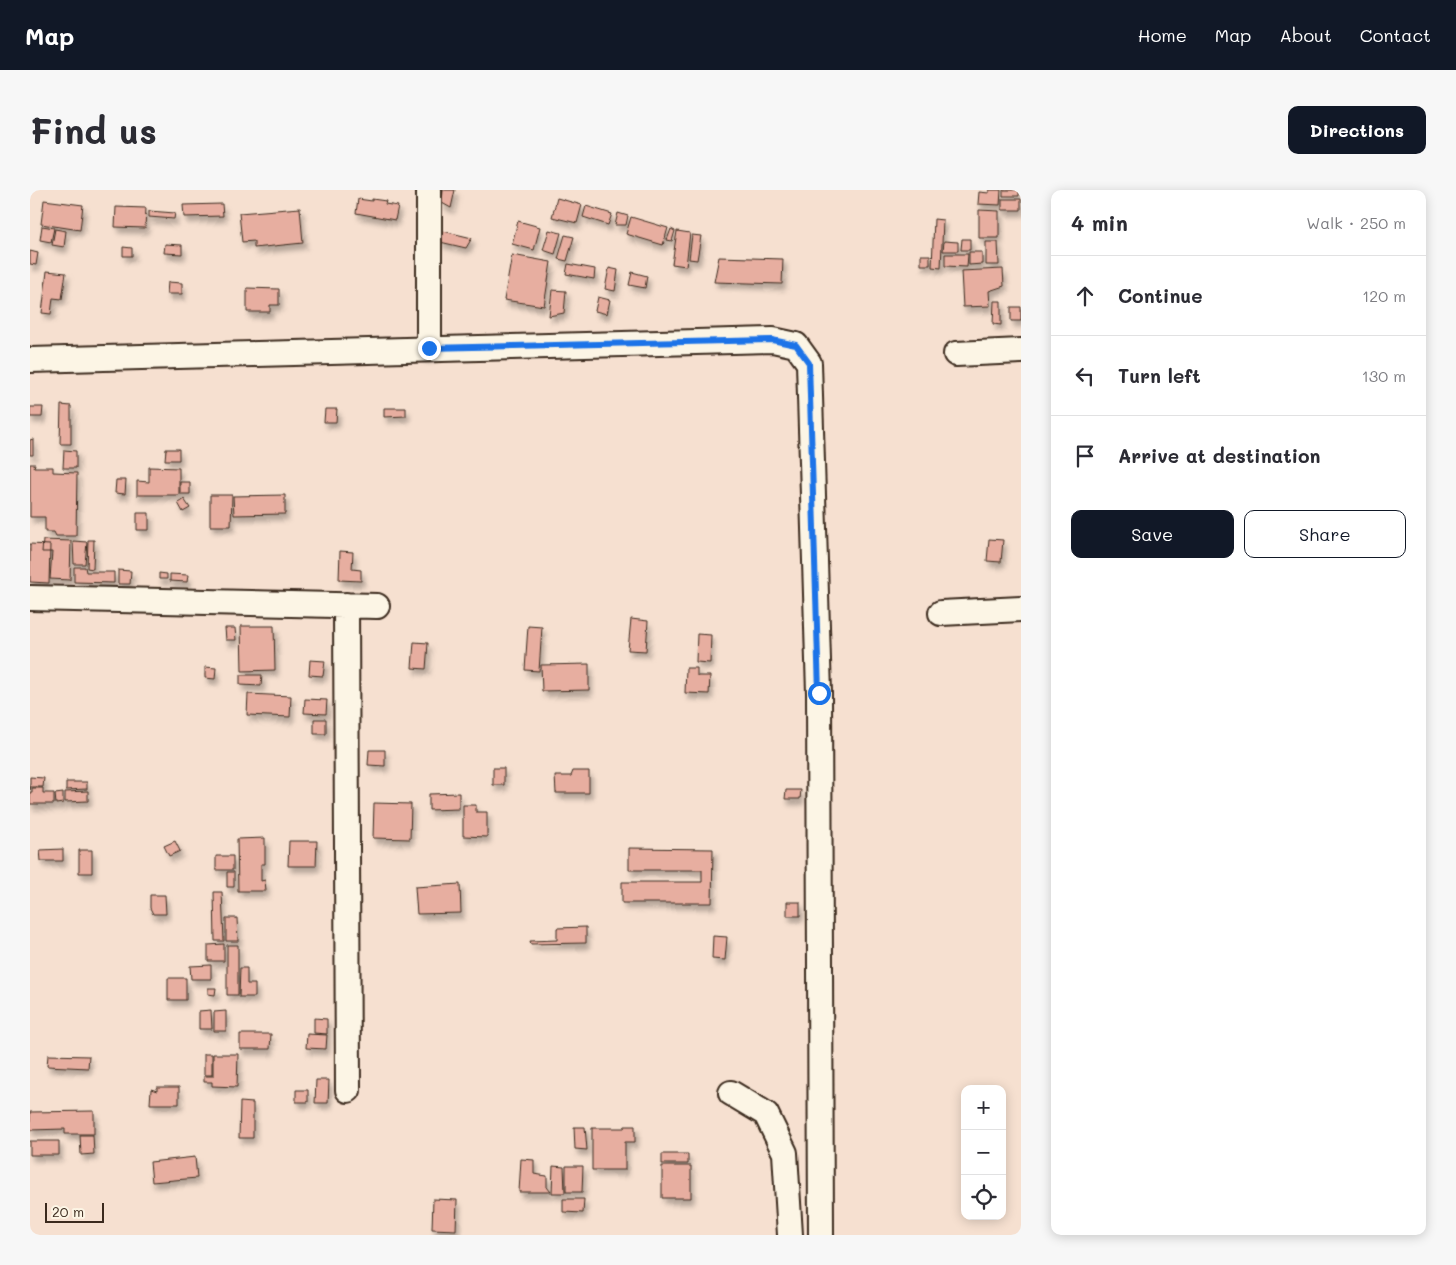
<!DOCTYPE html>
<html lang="en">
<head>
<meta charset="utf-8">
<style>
  :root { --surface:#fff; --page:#f7f7f7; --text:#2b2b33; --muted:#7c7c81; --line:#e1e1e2; --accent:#111827 }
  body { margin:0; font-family:Mali,sans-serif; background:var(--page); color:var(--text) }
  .controls { position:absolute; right:15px; bottom:15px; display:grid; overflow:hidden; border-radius:10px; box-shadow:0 2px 12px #0003 }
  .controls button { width:45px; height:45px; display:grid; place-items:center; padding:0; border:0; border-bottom:1px solid var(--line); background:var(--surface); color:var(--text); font:25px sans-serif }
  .scale { position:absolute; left:15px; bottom:12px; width:59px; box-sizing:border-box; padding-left:5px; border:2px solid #3b2a1e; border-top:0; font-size:14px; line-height:18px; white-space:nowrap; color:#3b2a1e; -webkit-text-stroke:4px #fcf5e5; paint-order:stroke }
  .stop { position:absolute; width:15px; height:15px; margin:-11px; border:4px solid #1a73e8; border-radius:50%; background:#fff }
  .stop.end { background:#1a73e8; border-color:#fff; box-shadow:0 1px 5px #0008 }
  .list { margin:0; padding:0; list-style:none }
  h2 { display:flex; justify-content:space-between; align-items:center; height:65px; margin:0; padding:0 20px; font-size:21px }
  h2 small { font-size:16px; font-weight:400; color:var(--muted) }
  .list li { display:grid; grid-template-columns:32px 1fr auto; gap:15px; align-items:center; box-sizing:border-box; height:80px; padding:0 20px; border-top:1px solid var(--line) }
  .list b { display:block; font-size:19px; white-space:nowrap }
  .list em { font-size:16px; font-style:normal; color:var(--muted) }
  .actions { display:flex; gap:10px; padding:15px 20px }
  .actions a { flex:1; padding:11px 0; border:1px solid var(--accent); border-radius:10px; text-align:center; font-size:18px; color:var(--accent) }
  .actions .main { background:var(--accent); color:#fff }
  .icon { flex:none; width:28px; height:28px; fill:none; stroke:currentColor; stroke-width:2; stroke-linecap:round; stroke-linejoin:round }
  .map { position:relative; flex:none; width:991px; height:1045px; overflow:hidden; border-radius:10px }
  header { display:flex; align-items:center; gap:30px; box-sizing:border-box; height:70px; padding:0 25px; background:var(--accent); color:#fff }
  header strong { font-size:24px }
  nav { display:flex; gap:28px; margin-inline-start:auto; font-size:18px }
  .intro { display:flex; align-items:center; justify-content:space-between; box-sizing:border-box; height:120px; padding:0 30px }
  h1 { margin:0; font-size:35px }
  .button { padding:12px 22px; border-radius:10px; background:var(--accent); color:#fff; font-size:18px; font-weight:700 }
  main { display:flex; gap:30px; padding:0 30px }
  aside { flex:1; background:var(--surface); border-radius:10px; box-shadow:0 2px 12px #0003 }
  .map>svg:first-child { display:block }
  .building { fill:#e7aea0; stroke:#3b2a1e; filter:url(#shadow) }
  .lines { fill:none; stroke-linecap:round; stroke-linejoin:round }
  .street-casing { stroke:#3b2a1e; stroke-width:28 }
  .street { stroke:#fcf5e5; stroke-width:24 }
  .route { stroke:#1a73e8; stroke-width:6 }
</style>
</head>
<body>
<header>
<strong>Map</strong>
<nav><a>Home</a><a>Map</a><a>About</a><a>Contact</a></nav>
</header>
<div class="intro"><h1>Find us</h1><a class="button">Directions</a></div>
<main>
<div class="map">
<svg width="991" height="1045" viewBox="0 0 991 1045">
  <defs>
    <filter id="shadow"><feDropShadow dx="3" dy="5.5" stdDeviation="2.5" flood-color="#0004"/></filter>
  </defs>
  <rect width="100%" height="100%" fill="#f6e0d0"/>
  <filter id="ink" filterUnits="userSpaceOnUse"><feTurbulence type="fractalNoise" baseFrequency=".02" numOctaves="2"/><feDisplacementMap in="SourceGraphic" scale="10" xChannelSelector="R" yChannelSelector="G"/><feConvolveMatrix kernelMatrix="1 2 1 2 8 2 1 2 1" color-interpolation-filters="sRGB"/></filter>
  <g filter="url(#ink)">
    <path class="building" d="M413,0H425L421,18L412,13Z
      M959,0H971L970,15L948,14L949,2L959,3Z
      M973,0H989V6H973Z
      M527,8L552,15L547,33L522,27Z
      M328,9L342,11V9L356,11L355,14L368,16L365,30L326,23Z
      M972,9H991V20H972Z
      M14,10L53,15L50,40L11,34Z
      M192,14L193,26L154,27L153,15Z
      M556,16L582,24L578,35L553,27Z
      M86,17L116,18L115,38L85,37Z
      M270,18L273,53L224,58V51L212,52L209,23Z
      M949,20L969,21V48H949Z
      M119,21L145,23L144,29L119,27Z
      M588,23L598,26L596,35H585Z
      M601,27L638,38L633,55L596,44Z
      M904,29L913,30L911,78L902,77Z
      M488,31L510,37L504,60L482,54Z
      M12,36L24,38L21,52L10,50Z
      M25,39L36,41L34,57L22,55Z
      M641,39L645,41L642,51L637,50Z
      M519,40L531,43L525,64L513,60Z
      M413,41L442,48L436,58L410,52Z
      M647,41L660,43L656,76L642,74Z
      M535,45L544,47L537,71L528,69Z
      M662,45L671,46L667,70L659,69Z
      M932,49H940V60H931Z
      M914,51L928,52V61H913Z
      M956,52H968L969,75H956Z
      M135,54L152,55V64L134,63Z
      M93,57L102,58V66H93Z
      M0,61L8,63L6,75L0,74Z
      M939,62H952V74L939,75Z
      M915,64H938L937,77L915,76Z
      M482,65L521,72L514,116L474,110Z
      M891,65H900V75H891Z
      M689,67L753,69L752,94L684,92Z
      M538,74L565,79L564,89L536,84Z
      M579,78L588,80L585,101L575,99Z
      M973,79L974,96L959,101L960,116L933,117L931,81Z
      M17,81L36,83L32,109L23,108L21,124L12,123Z
      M602,82L617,86L615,98L599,95Z
      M138,92L152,93V104H137Z
      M217,98L249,99V115H240V122H217Z
      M522,100L536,101L534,123L519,126Z
      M568,107L580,110L577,124L565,121Z
      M964,111H971V135L963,134Z
      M981,117H991V131H981Z
      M31,215L41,216V254H30Z
      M0,217H13L12,227H0Z
      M354,218H376V226L354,227Z
      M295,219H307L306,232H294Z
      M3,249V265H0V250Z
      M136,259H149V270H135Z
      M34,260L46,261V278H33Z
      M0,274H5L4,277H23V282L47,283L46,346H26L24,342H15V327H0Z
      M119,277L149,278V305H107V291L119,292Z
      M86,290H96L95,304L85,303Z
      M150,292H160V304H150Z
      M180,305H202L201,336H180Z
      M255,305V324L204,325L203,306Z
      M154,309L160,318L153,322L148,313Z
      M107,323H119V340H107Z
      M959,349L973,350L971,372L957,371Z
      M13,350L41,351L40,390L20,389L22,362H12Z
      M58,350H64L63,379L57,378Z
      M43,351L57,352L55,374H44Z
      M0,354L20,355L19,393L0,392Z
      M310,361L323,362L322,379L331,380V391L309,390Z
      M44,377H55L56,382H84V393L44,392Z
      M88,380L101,381L100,394H88Z
      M129,383L137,384V389H129Z
      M140,384L158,385L157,392L140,391Z
      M601,429L618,431L616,461L598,460Z
      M211,436H244L245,480L212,481Z
      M498,436L512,437L509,481L495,480Z
      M195,438H205L206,450H196Z
      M667,444L681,445L680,473L666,472Z
      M384,452L398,453L396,479L382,478Z
      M280,470L295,471L293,486L279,485Z
      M559,474V500L512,501L511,475Z
      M175,477L186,478L185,489L175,488Z
      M656,478H667V486H680L679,504L655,503Z
      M210,485H232L231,496L210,495Z
      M218,504L261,506L260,527L217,525Z
      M275,509L297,510L296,524L274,523Z
      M284,529H296V544H284Z
      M339,560H355V576L338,575Z
      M463,578H474V595H463Z
      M543,581H559V603H526L525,586H541Z
      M0,587L14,588L13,597H0V600Z
      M36,592H57V599L36,600Z
      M2,598H13V603H24V614H0V602H2Z
      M756,600H771L770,609H755Z
      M58,601V611L35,612V602Z
      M33,603V613L26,614L25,604Z
      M429,603V619L399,620V604Z
      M344,613L381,614L380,649L343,648Z
      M433,615H446V622H457V647L433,646Z
      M235,648V674H231V691L235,690L236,701H208L207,649Z
      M145,651L150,661L139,666L134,656Z
      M259,651H287L286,676H258Z
      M599,658L683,659L682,713H592V692H672V680H599Z
      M33,659V671H11L10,660Z
      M49,660H62V683H49Z
      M186,666H203V680H186Z
      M197,682H204V697H197Z
      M430,694L431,723L387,724L385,697Z
      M184,702H192L194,751H185Z
      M120,705H135L136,724H123L120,718Z
      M757,712H770V726H757Z
      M196,728H207L208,751H196Z
      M556,737V753L501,754L500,751L527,750V738Z
      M683,746L697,747L695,770L682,769Z
      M194,754V771H178V755Z
      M197,755H208V805H197Z
      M181,775V789H161L160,776Z
      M210,778H217V794H225V807H209Z
      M138,788H156V810H138Z
      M178,798H186L185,805L178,804Z
      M181,820L182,839H169V821Z
      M196,821V841H184V822Z
      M284,828L297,829V844L284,843Z
      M210,844H241L240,859H210Z
      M277,844L297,845L296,859L276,858Z
      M174,864H182V885H174Z
      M183,864H208L207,897L182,896V892H174V886H183Z
      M18,865L59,866L58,878L17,876Z
      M286,890H299L298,913H285Z
      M127,897H149V914H120L121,899L127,901Z
      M266,900H278V912H266Z
      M210,912L223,913V948H209Z
      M64,921V944H35V939L0,940V922Z
      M595,936H605V952H595V980H562V938H594Z
      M544,937H555L557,960L545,959Z
      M50,945H63L64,964L51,965Z
      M0,951H29V965H0Z
      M632,964H658V974H632Z
      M165,967L167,988L122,992L120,972Z
      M491,969L504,970V984L517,986V997L521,1002H489Z
      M523,976L534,977L535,1003H522Z
      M536,976H553L552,1002H536Z
      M632,976H661V1008H632Z
      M403,1009L427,1010L426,1040L402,1039Z
      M533,1009H554L553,1023L533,1022Z"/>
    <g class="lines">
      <defs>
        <path id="street" d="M399,0V158
          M926,164L991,161
          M0,170L743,150L766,155L779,173L789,503L791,1045
          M0,408L347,416
          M316,415L318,900
          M911,423L991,419
          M701,903L736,924L755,963L760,1045"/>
      </defs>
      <use href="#street" class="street-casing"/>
      <use href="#street" class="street"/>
    </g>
  </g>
  <g class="lines" filter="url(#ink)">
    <path class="route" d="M399,158L742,150L766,155L779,173L789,503"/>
  </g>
</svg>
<div class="controls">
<button>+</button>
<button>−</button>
<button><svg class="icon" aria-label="locate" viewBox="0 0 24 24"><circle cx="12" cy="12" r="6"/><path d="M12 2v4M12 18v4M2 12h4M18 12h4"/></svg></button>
</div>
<div class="scale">20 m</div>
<div class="stop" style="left:789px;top:503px"></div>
<div class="stop end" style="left:399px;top:158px"></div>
</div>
<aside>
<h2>4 min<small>Walk · 250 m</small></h2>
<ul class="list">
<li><svg class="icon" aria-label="ahead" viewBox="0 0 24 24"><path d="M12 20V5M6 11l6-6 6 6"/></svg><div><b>Continue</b></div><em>120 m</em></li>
<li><svg class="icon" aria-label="left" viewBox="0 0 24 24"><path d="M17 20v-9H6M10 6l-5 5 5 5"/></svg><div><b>Turn left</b></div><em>130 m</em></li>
<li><svg class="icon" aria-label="arrive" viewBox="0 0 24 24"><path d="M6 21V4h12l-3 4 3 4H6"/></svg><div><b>Arrive at destination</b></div></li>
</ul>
<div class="actions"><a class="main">Save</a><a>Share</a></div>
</aside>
</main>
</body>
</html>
